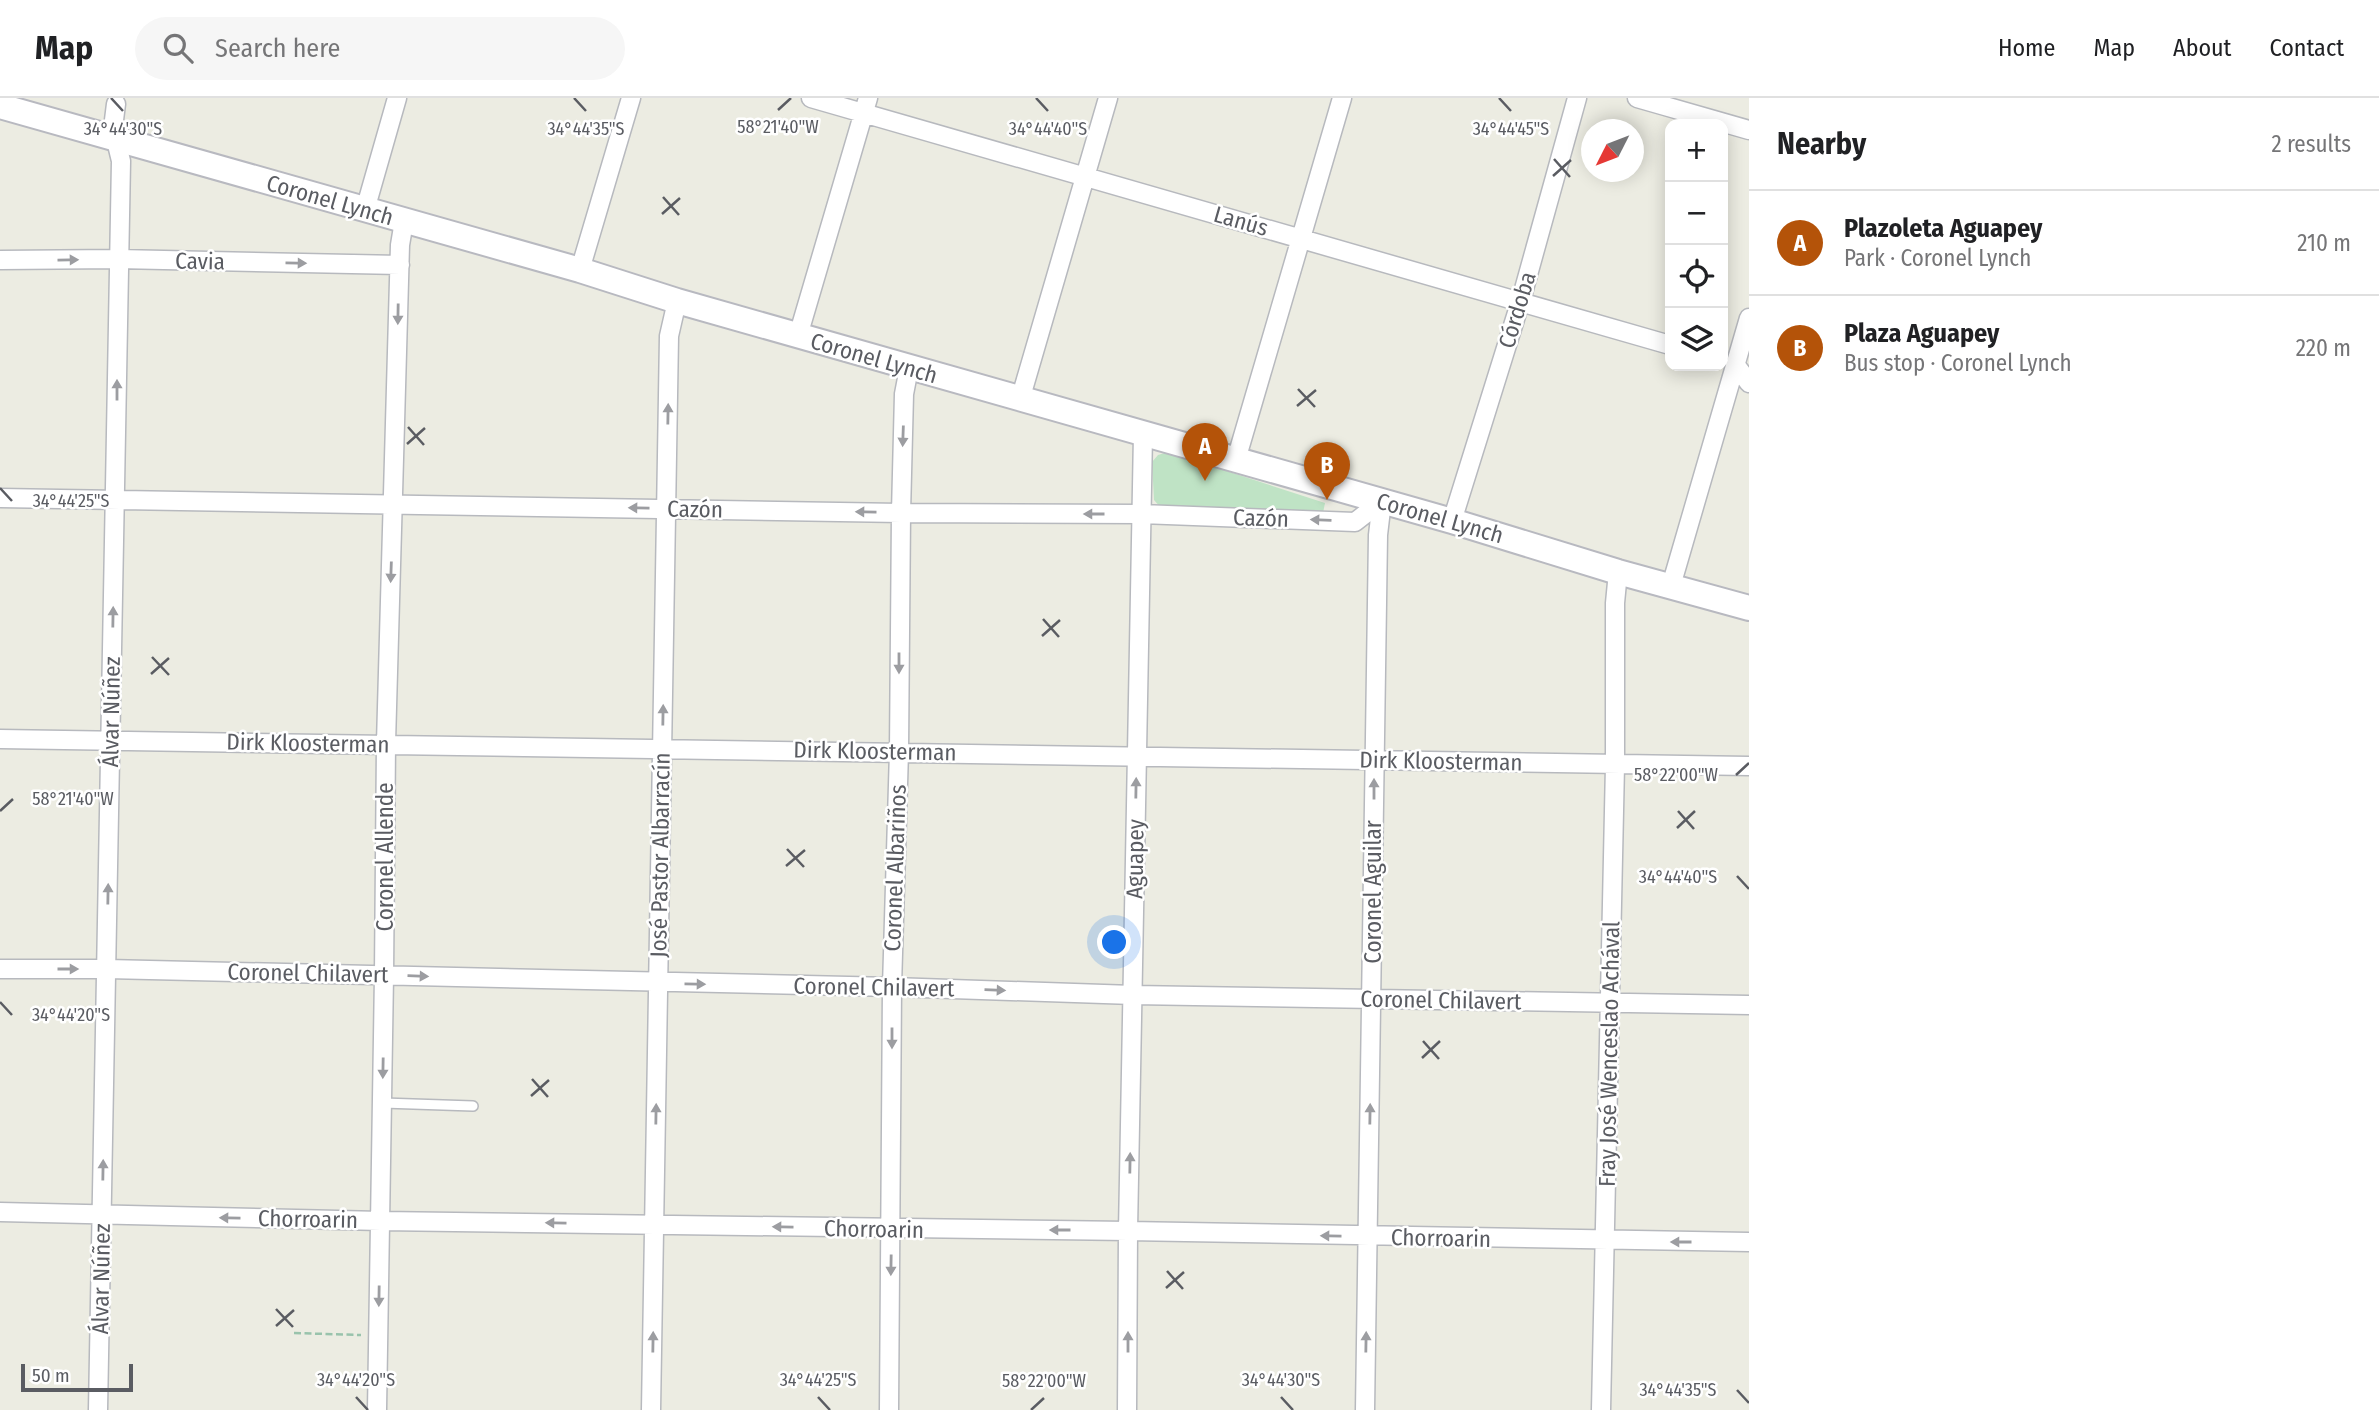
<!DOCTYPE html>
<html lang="en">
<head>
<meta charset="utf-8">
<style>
  :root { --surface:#fff; --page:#f6f6f6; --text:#202124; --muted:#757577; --line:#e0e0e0; --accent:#b45309 }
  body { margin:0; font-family:"Fira Sans Condensed",sans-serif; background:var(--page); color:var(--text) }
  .controls { position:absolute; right:21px; top:21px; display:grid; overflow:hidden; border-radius:14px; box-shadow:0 4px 18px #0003 }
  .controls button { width:63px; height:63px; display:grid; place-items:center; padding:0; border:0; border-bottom:2px solid var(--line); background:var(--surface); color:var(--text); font:35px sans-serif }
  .compass { position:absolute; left:1581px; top:21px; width:63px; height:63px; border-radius:50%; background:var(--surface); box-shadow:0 4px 18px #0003; rotate:228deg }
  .scale { position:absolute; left:21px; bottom:18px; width:112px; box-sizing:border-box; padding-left:7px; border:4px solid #5a5c62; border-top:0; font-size:19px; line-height:24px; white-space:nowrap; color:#5a5c62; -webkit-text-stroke:5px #fff; paint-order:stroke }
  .you { position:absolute; left:1115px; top:845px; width:24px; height:24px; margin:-18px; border:5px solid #fff; border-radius:50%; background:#1a73e8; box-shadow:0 0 0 10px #1a73e833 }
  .badge { display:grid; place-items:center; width:46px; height:46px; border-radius:50%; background:var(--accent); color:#fff; font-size:23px; font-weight:700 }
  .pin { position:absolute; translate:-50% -58px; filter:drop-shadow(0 2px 4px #0008) }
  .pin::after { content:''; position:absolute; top:37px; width:24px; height:21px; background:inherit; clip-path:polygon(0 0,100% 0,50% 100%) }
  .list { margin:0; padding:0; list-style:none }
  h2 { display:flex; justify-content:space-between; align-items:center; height:91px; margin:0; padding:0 28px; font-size:30px }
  h2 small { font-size:23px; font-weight:400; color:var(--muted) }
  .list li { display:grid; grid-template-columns:46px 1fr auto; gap:21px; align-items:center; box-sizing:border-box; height:105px; padding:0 28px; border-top:2px solid var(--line) }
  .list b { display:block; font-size:26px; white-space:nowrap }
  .list p { margin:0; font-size:23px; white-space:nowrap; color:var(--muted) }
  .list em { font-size:23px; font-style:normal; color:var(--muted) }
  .icon { flex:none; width:38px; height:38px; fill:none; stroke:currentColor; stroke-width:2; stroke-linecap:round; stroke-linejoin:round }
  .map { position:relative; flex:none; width:1749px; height:1312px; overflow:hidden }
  header { display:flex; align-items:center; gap:42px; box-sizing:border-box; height:98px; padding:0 35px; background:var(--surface); border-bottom:2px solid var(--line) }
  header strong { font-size:33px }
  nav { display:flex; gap:38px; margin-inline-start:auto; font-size:24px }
  .search { width:490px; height:63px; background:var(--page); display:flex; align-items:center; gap:18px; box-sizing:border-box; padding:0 24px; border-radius:38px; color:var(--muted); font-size:26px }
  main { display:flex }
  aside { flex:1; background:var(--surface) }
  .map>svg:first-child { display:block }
  .green { fill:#bfe3c5 }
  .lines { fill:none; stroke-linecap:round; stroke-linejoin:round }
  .lane-casing { stroke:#b7b9be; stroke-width:12 }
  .street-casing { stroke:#b7b9be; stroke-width:21 }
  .secondary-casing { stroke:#b8b9c0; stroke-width:28 }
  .path { stroke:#99c3ac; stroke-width:2.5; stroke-dasharray:7 3.5; stroke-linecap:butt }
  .lane { stroke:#fff; stroke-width:9 }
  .street { stroke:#fff; stroke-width:18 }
  .secondary { stroke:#fff; stroke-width:24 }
  .oneway { fill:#9c9da1 }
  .ticks { fill:none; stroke:#5a5c62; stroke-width:2.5 }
  .labels { text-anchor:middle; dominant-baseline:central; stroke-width:5; stroke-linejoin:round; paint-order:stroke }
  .street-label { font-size:23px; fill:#5a5c62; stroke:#fff }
  .ticks-label { font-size:18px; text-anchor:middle; fill:#5a5c62; stroke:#fff; stroke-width:5; stroke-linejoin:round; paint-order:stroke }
</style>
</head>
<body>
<header>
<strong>Map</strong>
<div class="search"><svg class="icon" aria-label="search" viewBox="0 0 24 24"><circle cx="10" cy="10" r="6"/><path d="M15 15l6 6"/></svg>Search here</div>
<nav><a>Home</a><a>Map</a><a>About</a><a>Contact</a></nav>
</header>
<main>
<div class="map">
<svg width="1749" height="1312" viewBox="0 0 1749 1312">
  <rect width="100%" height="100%" fill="#ecece2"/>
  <path class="green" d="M1168,354L1325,405L1323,415L1161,410L1154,402L1152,364L1158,357Z"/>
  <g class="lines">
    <defs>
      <path id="lane" d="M383,1005L473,1008"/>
      <path id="street" d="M811,0L1670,247
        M1637,0L1749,32
        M365,112L397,0
        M0,162L118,161L400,167
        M580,172L631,0
        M798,238L868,0
        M1735,266L1749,285
        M1020,302L1108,0
        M1236,362L1342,0
        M0,400L901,415L1141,416L1355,424L1382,403
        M1452,423L1521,202L1577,0
        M1671,488L1749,220
        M0,641L1749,668
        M0,871H107L892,889L1133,897L1749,907
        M0,1114L381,1123L1128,1133L1749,1144
        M98,1312L121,63L113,30L116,6
        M377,1312L384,877L386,645L400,147L404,123
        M651,1312L669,238L677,203
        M889,1312L892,889L899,653L901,415L904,296L909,270
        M1127,1312L1128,1133L1143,336
        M1365,1312L1378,437L1382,403
        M1601,1312L1615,667V505L1618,474"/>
      <path id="secondary" d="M0,8L580,172L677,203L1452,423L1618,474L1749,510"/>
    </defs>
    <use href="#lane" class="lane-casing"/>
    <use href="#street" class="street-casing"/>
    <use href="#secondary" class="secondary-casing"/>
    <path class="path" d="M294,1235L361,1237"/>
    <use href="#lane" class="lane"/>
    <use href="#street" class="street"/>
    <use href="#secondary" class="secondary"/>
  </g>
  <defs><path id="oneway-solid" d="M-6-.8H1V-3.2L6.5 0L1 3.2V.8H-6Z" transform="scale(1.75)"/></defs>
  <g class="oneway">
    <use href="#oneway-solid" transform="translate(68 162) rotate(-1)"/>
    <use href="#oneway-solid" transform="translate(296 165) rotate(1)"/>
    <use href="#oneway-solid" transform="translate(398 216) rotate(91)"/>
    <use href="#oneway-solid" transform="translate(117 292) rotate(-90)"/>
    <use href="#oneway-solid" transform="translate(668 316) rotate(-89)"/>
    <use href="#oneway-solid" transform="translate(903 338) rotate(92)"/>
    <use href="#oneway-solid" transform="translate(639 410) rotate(-179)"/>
    <use href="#oneway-solid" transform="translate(866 414) rotate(-179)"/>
    <use href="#oneway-solid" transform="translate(1094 416) rotate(-180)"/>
    <use href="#oneway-solid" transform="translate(1321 422) rotate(-178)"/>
    <use href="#oneway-solid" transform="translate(391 474) rotate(92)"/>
    <use href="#oneway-solid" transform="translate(113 519) rotate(-89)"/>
    <use href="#oneway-solid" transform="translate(899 565) rotate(90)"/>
    <use href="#oneway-solid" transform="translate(663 617) rotate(-89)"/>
    <use href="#oneway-solid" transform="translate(1136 690) rotate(-89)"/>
    <use href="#oneway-solid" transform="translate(1374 691) rotate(-90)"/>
    <use href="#oneway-solid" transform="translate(108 796) rotate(-89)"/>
    <use href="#oneway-solid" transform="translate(68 871)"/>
    <use href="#oneway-solid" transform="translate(418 878) rotate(2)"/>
    <use href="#oneway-solid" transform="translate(695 886) rotate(1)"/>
    <use href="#oneway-solid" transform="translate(995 892) rotate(2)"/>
    <use href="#oneway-solid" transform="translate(892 940) rotate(90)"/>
    <use href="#oneway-solid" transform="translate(383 970) rotate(91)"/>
    <use href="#oneway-solid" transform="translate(656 1016) rotate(-89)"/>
    <use href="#oneway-solid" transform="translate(1370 1016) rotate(-89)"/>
    <use href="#oneway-solid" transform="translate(1130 1065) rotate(-89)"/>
    <use href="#oneway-solid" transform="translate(103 1072) rotate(-89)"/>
    <use href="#oneway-solid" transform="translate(230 1120) rotate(-179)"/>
    <use href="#oneway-solid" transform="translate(556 1125) rotate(-179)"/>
    <use href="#oneway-solid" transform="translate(783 1129) rotate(-179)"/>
    <use href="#oneway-solid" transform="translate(1060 1132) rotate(-180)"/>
    <use href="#oneway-solid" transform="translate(1331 1138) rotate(-179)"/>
    <use href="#oneway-solid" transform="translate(1681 1144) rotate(-180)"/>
    <use href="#oneway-solid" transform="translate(891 1167) rotate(91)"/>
    <use href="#oneway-solid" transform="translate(379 1198) rotate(91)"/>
    <use href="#oneway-solid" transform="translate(653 1244) rotate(-89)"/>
    <use href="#oneway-solid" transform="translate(1128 1244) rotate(-90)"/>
    <use href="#oneway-solid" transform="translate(1366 1244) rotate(-89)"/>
  </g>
  <path class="ticks" d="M111,0L123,13M574,0L586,13M1036,0L1048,13M1499,0L1511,13M778,12L791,0M1554,61L1570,79M1553,78L1571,62M663,99L679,117M662,116L680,100M1298,291L1315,309M1297,308L1316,292M408,329L424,347M407,346L425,330M0,390L12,403M1043,521L1059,539M1042,538L1060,522M152,559L169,577M151,576L169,560M1736,677L1749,665M0,713L13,701M1678,713L1694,731M1677,730L1695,713M787,751L804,769M786,768L805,752M1737,778L1749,791M0,904L12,917M1423,943L1439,961M1422,960L1440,943M532,981L548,999M531,998L549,982M1167,1173L1183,1191M1166,1190L1184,1174M276,1211L293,1229M276,1228L294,1212M1737,1292L1749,1305M356,1299L368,1312M818,1299L830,1312M1281,1299L1293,1312M1031,1312L1044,1300"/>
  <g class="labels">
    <g class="street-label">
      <text transform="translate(330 102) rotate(16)">Coronel Lynch</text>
      <text transform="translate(1241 123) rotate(16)">Lanús</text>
      <text transform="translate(200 163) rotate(1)">Cavia</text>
      <text transform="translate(1517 212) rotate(-73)">Córdoba</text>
      <text transform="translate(874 260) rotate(16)">Coronel Lynch</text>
      <text transform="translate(695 411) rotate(1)">Cazón</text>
      <text transform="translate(1261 420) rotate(2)">Cazón</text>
      <text transform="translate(1440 420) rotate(16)">Coronel Lynch</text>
      <text transform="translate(111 614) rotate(-89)">Álvar Núñez</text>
      <text transform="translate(308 645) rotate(1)">Dirk Kloosterman</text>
      <text transform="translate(875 653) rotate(1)">Dirk Kloosterman</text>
      <text transform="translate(1441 663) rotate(1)">Dirk Kloosterman</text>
      <text transform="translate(660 757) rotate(-89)">José Pastor Albarracín</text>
      <text transform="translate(385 759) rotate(-90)">Coronel Allende</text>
      <text transform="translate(1135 761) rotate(-89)">Aguapey</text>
      <text transform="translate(895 770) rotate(-88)">Coronel Albariños</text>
      <text transform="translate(1373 794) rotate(-90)">Coronel Aguilar</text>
      <text transform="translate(308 875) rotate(1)">Coronel Chilavert</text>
      <text transform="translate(874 889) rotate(1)">Coronel Chilavert</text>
      <text transform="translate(1441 902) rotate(1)">Coronel Chilavert</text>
      <text transform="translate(1609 956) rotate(-89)">Fray José Wenceslao Achával</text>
      <text transform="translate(308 1121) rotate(1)">Chorroarin</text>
      <text transform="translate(874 1131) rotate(1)">Chorroarin</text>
      <text transform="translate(1441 1140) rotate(1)">Chorroarin</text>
      <text transform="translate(101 1181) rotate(-89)">Álvar Núñez</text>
    </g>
  </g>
  <g class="ticks-label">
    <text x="778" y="35">58°21'40"W</text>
    <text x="586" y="37">34°44'35"S</text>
    <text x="123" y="37">34°44'30"S</text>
    <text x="1048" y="37">34°44'40"S</text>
    <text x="1511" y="37">34°44'45"S</text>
    <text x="71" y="409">34°44'25"S</text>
    <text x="1676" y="683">58°22'00"W</text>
    <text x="73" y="707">58°21'40"W</text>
    <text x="1678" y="785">34°44'40"S</text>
    <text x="71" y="923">34°44'20"S</text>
    <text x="356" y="1288">34°44'20"S</text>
    <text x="818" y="1288">34°44'25"S</text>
    <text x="1281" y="1288">34°44'30"S</text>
    <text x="1044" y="1289">58°22'00"W</text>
    <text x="1678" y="1298">34°44'35"S</text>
  </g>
</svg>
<div class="controls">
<button>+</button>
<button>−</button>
<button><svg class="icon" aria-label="locate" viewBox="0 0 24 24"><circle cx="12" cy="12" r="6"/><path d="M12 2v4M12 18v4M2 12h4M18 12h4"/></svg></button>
<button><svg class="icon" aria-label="layers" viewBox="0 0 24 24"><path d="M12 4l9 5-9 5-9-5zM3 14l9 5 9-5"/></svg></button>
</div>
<svg class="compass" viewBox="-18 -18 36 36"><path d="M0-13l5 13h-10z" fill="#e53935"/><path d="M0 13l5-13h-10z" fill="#757577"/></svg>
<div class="scale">50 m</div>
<div class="you"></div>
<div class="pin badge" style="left:1205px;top:383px">A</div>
<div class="pin badge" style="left:1327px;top:402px">B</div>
</div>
<aside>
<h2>Nearby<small>2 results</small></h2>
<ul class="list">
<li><span class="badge">A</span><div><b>Plazoleta Aguapey</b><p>Park · Coronel Lynch</p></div><em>210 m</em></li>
<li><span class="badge">B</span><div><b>Plaza Aguapey</b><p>Bus stop · Coronel Lynch</p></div><em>220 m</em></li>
</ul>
</aside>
</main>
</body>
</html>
